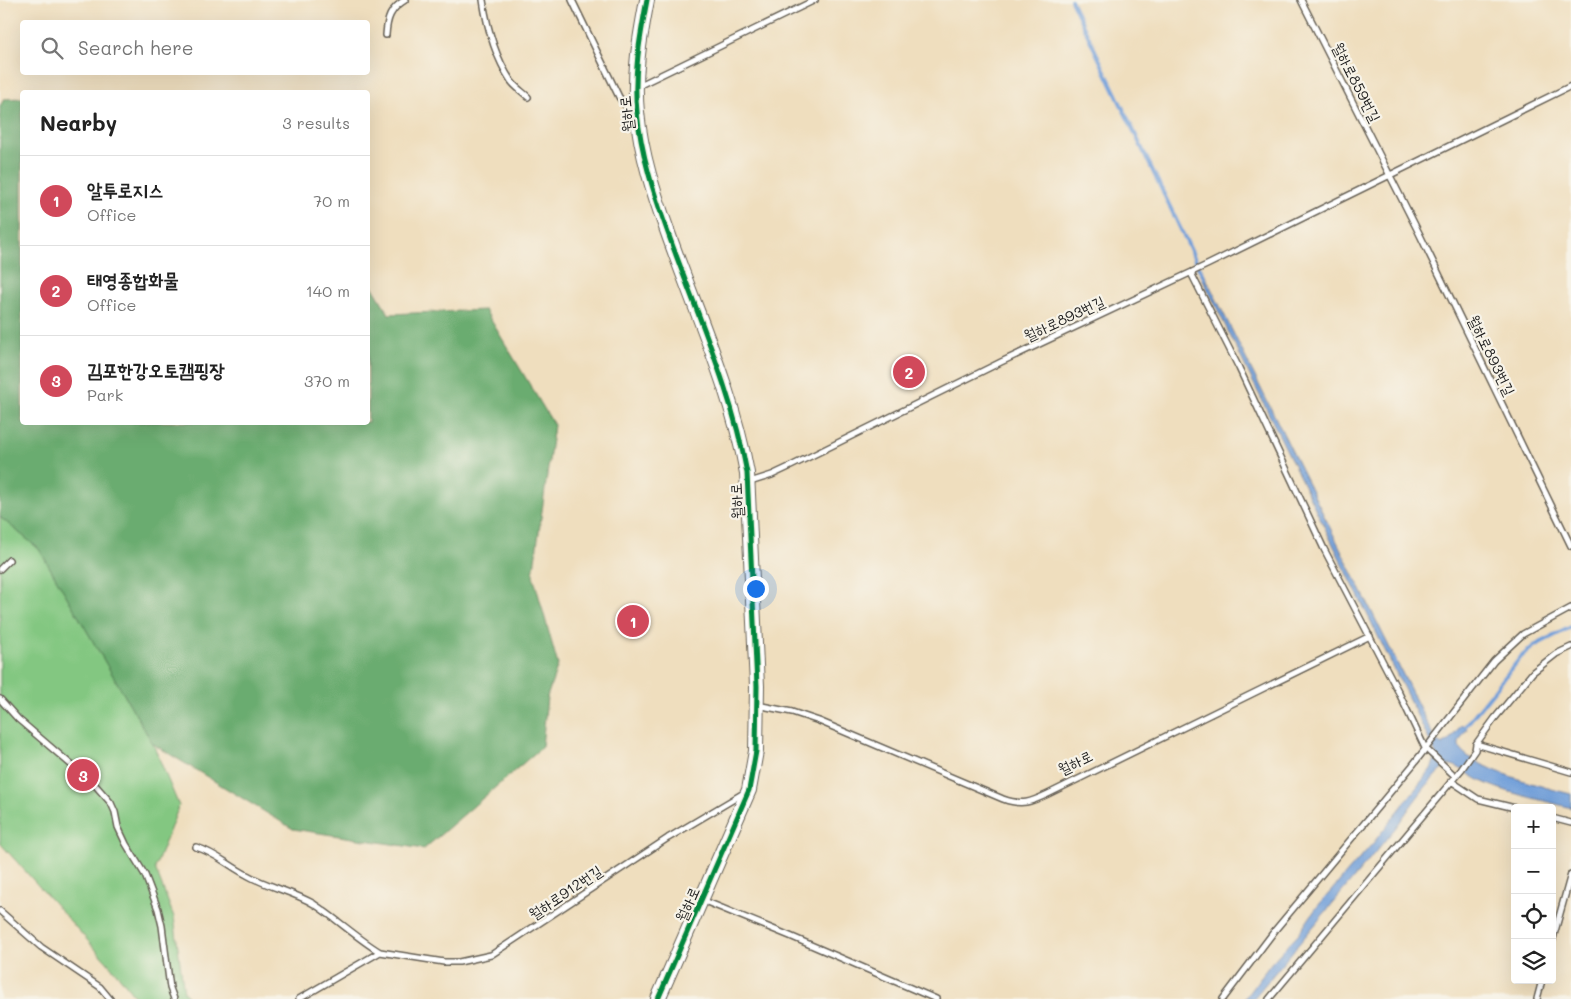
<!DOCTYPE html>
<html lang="en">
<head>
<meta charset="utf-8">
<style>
  :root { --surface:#fff; --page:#f6f6f6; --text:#222; --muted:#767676; --line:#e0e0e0; --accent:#d1495b }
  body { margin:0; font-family:Mali,"Poor Story",sans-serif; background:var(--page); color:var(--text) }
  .controls { position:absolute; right:15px; bottom:15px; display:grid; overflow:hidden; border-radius:5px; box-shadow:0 5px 20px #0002 }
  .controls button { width:45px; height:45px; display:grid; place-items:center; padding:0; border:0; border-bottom:1px solid var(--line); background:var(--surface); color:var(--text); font:25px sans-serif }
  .you { position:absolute; left:755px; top:588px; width:18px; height:18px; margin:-12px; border:4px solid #fff; border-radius:50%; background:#1a73e8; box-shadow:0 0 0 8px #1a73e833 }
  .badge { display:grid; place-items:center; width:32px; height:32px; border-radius:50%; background:var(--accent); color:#fff; font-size:16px; font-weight:700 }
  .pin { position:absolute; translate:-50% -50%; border:2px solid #fff; box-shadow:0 1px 5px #0006 }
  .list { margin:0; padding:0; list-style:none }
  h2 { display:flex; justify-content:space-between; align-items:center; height:65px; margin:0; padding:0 20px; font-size:21px }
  h2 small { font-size:16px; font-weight:400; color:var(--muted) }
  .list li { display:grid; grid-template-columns:32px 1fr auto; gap:15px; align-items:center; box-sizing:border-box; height:90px; padding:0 20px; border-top:1px solid var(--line) }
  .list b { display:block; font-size:19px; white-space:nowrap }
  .list p { margin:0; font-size:16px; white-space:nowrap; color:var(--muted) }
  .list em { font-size:16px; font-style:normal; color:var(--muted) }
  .icon { flex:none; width:28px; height:28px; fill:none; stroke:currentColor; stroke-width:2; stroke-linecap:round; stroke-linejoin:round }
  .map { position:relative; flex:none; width:1571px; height:999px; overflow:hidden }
  .search { position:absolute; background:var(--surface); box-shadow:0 5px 20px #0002; left:20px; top:20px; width:350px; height:55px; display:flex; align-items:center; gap:12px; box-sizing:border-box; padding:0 18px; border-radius:5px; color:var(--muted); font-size:19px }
  .panel { position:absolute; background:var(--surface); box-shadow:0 5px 20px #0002; left:20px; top:90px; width:350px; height:335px; border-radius:5px }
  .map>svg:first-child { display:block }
  .green { fill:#83c781; stroke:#50724e }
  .forest { fill:#6aac6f; stroke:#436446 }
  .water { fill:#719fd9; stroke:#465e7a }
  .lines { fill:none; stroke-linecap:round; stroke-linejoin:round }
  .stream { stroke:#719fd9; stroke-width:4 }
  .lane-casing { stroke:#666055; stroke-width:8 }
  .secondary-casing { stroke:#666055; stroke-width:16 }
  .lane { stroke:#fff; stroke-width:5 }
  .secondary { stroke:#fff; stroke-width:14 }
  .cycleway-casing { stroke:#f7f3e8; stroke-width:8 }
  .cycleway { stroke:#00873e; stroke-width:5 }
  .labels { text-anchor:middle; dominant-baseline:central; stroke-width:4.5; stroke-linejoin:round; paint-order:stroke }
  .street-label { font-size:15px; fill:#1c1c1c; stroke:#f7f3e8 }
</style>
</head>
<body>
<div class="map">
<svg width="1571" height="999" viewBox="0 0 1571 999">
  <rect width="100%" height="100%" fill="#f7f3e8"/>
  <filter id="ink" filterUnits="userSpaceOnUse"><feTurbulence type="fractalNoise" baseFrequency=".02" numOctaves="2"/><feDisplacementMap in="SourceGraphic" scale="10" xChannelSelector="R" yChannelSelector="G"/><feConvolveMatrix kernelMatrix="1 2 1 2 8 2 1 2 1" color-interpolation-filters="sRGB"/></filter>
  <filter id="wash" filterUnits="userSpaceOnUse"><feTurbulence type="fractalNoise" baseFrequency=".0096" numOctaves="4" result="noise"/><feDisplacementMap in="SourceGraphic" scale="20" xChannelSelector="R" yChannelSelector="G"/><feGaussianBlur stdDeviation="1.12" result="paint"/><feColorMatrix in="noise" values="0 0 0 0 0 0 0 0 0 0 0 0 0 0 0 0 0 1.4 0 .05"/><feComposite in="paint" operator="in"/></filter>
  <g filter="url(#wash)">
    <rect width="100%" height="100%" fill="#efdebe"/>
    <path class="green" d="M0,517L39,549L153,744L179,806L155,868L174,917L184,992L189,999H137L115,971L0,843Z"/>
    <path class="forest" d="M22,98V422H368V279L389,314L485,310L554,425L533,575L558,665L547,697L542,747L424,849L293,829L153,744L39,549L0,517V106L4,99Z"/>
    <path class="water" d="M1200,274H1204L1436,741L1442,745L1449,741L1462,724L1467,729C1464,734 1458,740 1459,746C1466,767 1550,789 1571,794V808C1544,800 1503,793 1479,780C1472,777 1455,763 1449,765C1435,770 1406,813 1397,826L1253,999H1244L1272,962L1299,933L1317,907L1374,842L1431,769L1435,759L1436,754Z"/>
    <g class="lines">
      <path class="stream" d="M1071,0L1204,278
        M1463,729L1521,657L1534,646L1571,627"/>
    </g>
  </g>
  <g filter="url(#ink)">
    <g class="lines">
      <defs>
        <path id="lane" d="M483,0C487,27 496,58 511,81C515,87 523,92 528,97
          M572,0L619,97L625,105L635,111
          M1301,0L1419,233L1571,546
          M386,35C387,19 390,9 405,0
          M638,86L815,0
          M1191,273L1239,368L1324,549L1398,691L1425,748L1455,776
          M750,482L772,475L789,467L1001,362L1209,264L1571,86
          M0,569L9,560
          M0,699L18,719L96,786L111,803L115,812L118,827L126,844L145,875L158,909L162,926L170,988L174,999
          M757,705L792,712L819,721L1003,799C1022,806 1031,802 1048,794L1370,636
          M1476,744L1571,772
          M1451,781L1478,799L1515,808
          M1552,818L1571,823
          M196,847C216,853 229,866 247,875C268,887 294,892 314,904C337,919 357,938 380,952
          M702,900L790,936L936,999
          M0,911L41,947L100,987L110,999
          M1552,942L1571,874
          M299,999L380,952L444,962H459L491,955L668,838L744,793
          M1223,999L1276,929L1412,766L1494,661L1523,634L1571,608
          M1269,999L1461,770L1475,750L1476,744L1495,718L1533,672L1556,654L1571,647
          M1537,999L1542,980"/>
        <path id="secondary" d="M647,0C640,37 633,75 637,112C641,154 654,194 668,233C696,312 732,390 747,473L757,686L756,751L749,790L658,999"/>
      </defs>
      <use href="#lane" class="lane-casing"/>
      <use href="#secondary" class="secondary-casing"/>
      <use href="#lane" class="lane"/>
      <use href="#secondary" class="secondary"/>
      <defs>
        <path id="cycleway" d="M647,0C640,37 633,75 637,112C641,154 654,194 668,233C696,312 732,390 747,473L757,686L756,751L749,790L658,999"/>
      </defs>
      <use href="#cycleway" class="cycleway-casing"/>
      <use href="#cycleway" class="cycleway"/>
    </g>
  </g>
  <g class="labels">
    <g class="street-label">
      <text transform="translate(1357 82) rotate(63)">월하로859번길</text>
      <text transform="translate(626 114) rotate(-96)">월하로</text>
      <text transform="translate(1064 318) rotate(-25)">월하로893번길</text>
      <text transform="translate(1492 355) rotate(64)">월하로893번길</text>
      <text transform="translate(736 501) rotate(-93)">월하로</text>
      <text transform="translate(1075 762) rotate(-26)">월하로</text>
      <text transform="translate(565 892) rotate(-34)">월하로912번길</text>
      <text transform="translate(687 904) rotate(-66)">월하로</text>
    </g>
  </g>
</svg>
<div class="controls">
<button>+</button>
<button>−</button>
<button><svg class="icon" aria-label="locate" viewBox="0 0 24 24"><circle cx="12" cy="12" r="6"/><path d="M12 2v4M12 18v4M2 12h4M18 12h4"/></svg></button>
<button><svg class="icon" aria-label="layers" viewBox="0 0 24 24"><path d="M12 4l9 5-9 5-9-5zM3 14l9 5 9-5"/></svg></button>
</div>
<div class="you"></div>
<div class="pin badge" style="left:633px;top:621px">1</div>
<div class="pin badge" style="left:909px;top:372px">2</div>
<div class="pin badge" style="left:83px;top:775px">3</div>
<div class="search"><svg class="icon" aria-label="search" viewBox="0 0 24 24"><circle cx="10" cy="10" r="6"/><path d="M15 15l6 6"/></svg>Search here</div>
<section class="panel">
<h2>Nearby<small>3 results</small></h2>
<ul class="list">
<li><span class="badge">1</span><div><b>알투로지스</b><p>Office</p></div><em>70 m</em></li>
<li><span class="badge">2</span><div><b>태영종합화물</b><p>Office</p></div><em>140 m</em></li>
<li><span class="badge">3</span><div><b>김포한강오토캠핑장</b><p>Park</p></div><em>370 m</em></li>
</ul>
</section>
</div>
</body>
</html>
